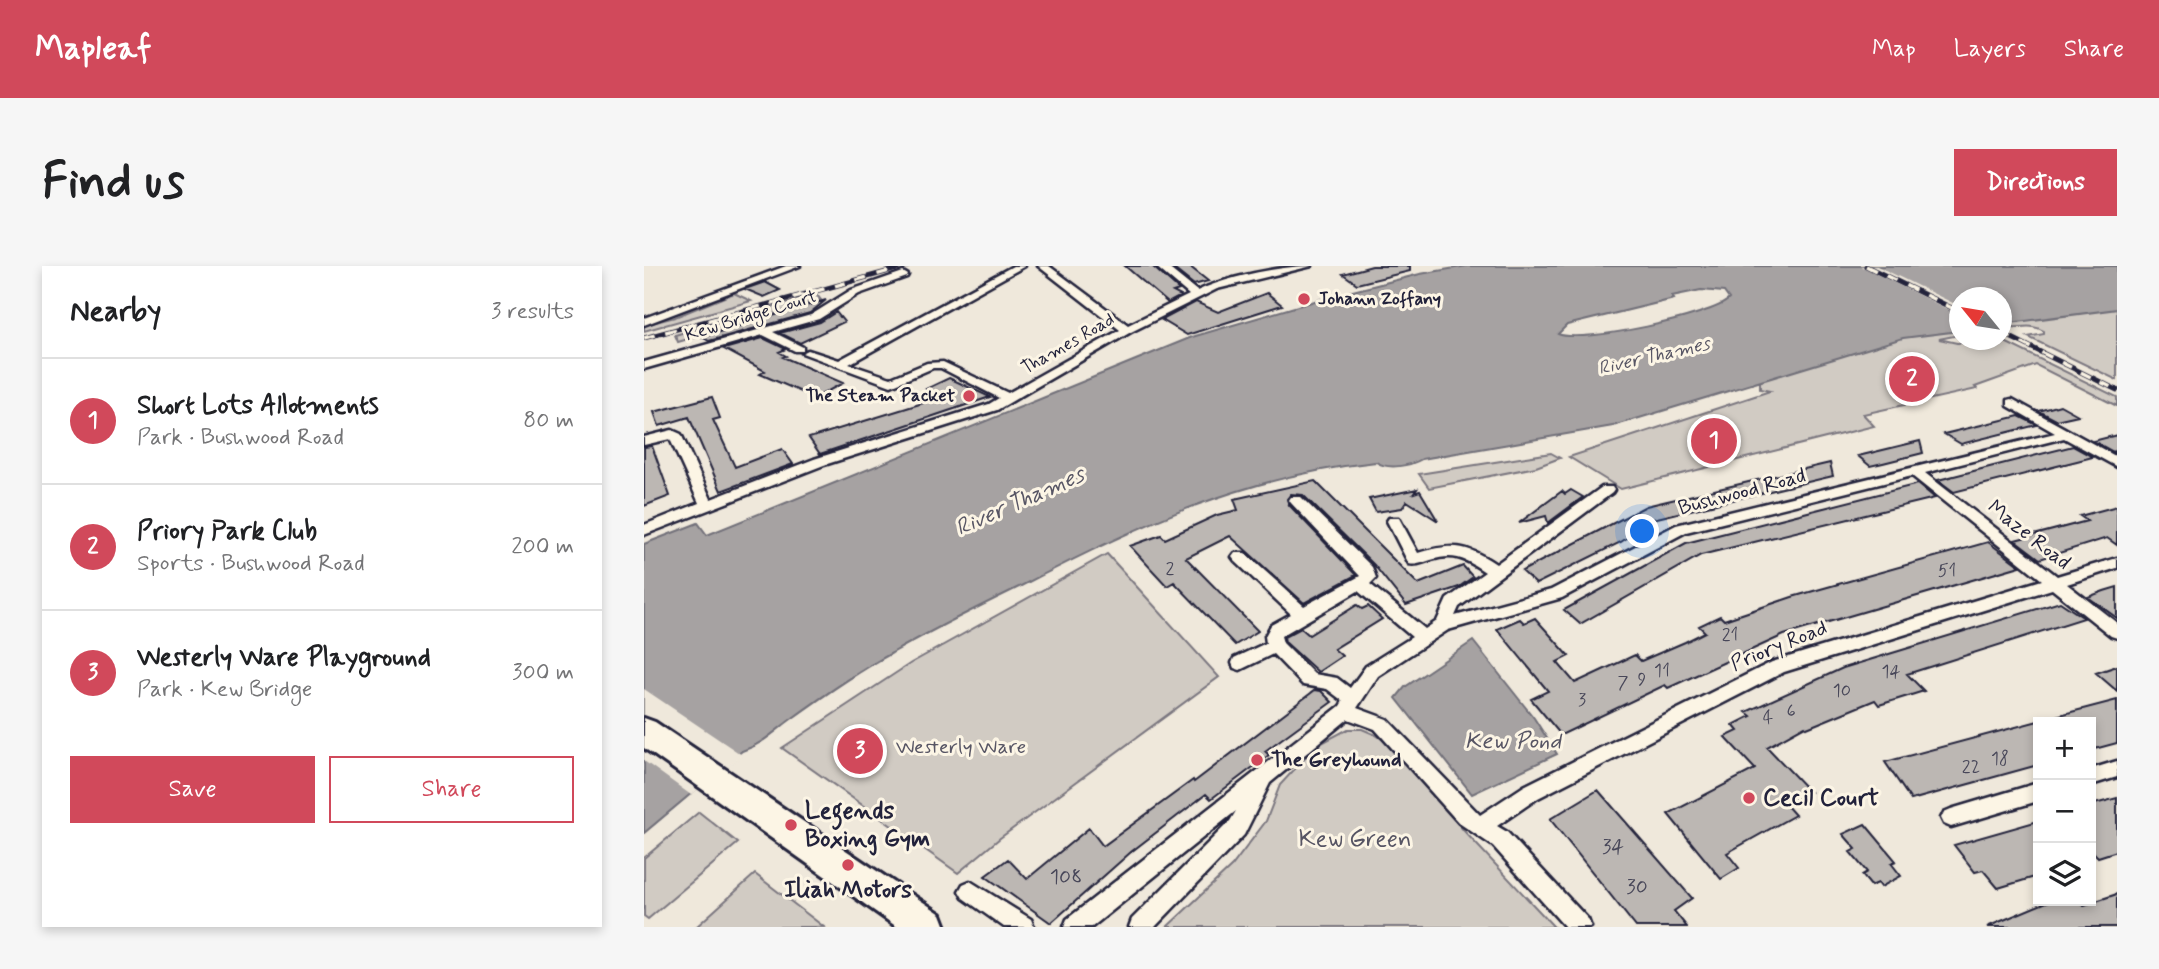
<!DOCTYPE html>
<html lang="en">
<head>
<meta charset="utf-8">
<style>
  :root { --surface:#fff; --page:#f6f6f6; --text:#202124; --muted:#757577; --line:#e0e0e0; --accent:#d1495b }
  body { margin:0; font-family:Mynerve,sans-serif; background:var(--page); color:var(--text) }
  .controls { position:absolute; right:21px; bottom:21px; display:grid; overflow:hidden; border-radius:0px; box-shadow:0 4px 10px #0003 }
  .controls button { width:63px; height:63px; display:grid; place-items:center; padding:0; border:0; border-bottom:2px solid var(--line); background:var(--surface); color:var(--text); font:35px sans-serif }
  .compass { position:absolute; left:1305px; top:21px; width:63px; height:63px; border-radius:50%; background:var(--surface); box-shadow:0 4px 10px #0003; rotate:300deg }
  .you { position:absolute; left:999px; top:266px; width:24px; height:24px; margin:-18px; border:5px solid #fff; border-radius:50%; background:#1a73e8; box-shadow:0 0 0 10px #1a73e833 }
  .badge { display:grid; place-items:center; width:46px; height:46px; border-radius:50%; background:var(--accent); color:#fff; font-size:23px; font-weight:700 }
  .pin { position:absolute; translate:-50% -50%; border:4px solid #fff; box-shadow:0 2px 7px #0006 }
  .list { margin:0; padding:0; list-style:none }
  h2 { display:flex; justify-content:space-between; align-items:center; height:91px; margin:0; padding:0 28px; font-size:30px }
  h2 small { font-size:23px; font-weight:400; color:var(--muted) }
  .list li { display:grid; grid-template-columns:46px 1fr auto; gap:21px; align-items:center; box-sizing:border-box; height:126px; padding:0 28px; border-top:2px solid var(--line) }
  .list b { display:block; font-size:26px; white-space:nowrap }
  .list p { margin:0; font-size:23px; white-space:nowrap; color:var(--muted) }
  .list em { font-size:23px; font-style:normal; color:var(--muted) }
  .actions { display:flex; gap:14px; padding:21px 28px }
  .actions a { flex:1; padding:16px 0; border:2px solid var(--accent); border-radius:0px; text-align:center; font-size:24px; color:var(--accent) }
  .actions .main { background:var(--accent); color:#fff }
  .icon { flex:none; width:38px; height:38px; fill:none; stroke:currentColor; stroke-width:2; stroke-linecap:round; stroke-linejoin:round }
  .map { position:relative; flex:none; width:1473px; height:661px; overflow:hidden; border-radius:0px }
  header { display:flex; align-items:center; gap:42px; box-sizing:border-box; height:98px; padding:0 35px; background:var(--accent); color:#fff }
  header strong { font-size:33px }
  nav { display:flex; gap:38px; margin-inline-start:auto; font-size:24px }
  .intro { display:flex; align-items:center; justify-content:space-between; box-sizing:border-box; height:168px; padding:0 42px }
  h1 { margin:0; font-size:49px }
  .button { padding:18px 32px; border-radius:0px; background:var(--accent); color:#fff; font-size:24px; font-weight:700 }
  main { display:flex; gap:42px; padding:0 42px }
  aside { flex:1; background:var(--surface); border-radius:0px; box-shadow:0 4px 10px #0003 }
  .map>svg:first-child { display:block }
  .green { fill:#d1cbc3; stroke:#7a767f; stroke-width:2 }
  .water { fill:#a6a2a2; stroke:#716f79; stroke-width:2; fill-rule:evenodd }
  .pier { fill:#efe8db }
  .building { fill:#bcb7b3; stroke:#22223b; stroke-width:2 }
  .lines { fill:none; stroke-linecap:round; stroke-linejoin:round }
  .minor-casing { stroke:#22223b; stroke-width:5 }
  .trunk-casing { stroke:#22223b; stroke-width:6 }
  .minor { fill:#fcf5e5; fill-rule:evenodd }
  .trunk { fill:#fcf5e5; fill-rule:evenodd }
  .rail-casing { stroke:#22223b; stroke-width:5 }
  .rail { stroke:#fcf5e5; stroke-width:3.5; stroke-dasharray:11; stroke-linecap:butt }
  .poi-dot { fill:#d1495b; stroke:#fcf5e5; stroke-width:2.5 }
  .labels { text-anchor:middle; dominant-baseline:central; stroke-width:6; stroke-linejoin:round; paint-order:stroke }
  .far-poi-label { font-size:18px; font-weight:bold; fill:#22223b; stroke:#fcf5e5; text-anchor:start }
  .far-street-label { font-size:18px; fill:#22223b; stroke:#fcf5e5 }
  .number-label { font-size:18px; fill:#484759 }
  .far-water-label { font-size:19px; font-style:italic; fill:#575564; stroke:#fcf5e5 }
  .street-label { font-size:21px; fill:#22223b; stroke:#fcf5e5 }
  .park-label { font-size:21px; fill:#575564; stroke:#fcf5e5 }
  .poi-label { font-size:21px; font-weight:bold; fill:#22223b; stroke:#fcf5e5; text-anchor:start }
  .near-number-label { font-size:21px; fill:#484759 }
  .water-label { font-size:23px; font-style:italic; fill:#575564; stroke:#fcf5e5 }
  .near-poi-label { font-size:24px; font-weight:bold; fill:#22223b; stroke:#fcf5e5; text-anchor:start }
  .near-park-label { font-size:24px; fill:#575564; stroke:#fcf5e5 }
</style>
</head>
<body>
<header>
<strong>Mapleaf</strong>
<nav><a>Map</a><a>Layers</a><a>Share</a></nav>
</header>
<div class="intro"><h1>Find us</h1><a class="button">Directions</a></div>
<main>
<aside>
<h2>Nearby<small>3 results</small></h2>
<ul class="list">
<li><span class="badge">1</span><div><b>Short Lots Allotments</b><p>Park · Bushwood Road</p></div><em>80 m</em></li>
<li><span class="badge">2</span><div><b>Priory Park Club</b><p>Sports · Bushwood Road</p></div><em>200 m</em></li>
<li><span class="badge">3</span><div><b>Westerly Ware Playground</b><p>Park · Kew Bridge</p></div><em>300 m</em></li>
</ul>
<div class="actions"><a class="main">Save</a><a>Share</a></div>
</aside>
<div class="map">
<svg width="1473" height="661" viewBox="0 0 1473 661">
  <rect width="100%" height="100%" fill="#efe8db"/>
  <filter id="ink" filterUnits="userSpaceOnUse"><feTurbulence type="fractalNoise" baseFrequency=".0143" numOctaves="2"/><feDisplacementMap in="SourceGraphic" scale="14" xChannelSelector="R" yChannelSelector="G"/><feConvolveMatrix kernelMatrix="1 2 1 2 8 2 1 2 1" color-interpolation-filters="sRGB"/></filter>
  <g filter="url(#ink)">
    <path class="green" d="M90,27L107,35L0,65V59L31,51Z
      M172,28L177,34L34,76L31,69Z
      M1473,37V114L1384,71L1400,68V65C1383,55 1372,66 1358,59V54Z
      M1315,62V69L1295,73L1313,77L1357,74L1473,131V140L1392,99L1331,121L1333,123L1219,148L1230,160L977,223L925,191L1126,125L1116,123V114L1211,79Z
      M907,187L916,192L892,201L785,222L775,208Z
      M463,288L575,411L356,572L314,607L138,482L267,397Z
      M704,463H718L732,469L748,480L821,566L910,661H523L588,600L622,555L636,519L672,480Z
      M55,546L94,577L4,653L0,650V592Z
      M111,608L180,661H52Z"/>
    <path class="water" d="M823,0H1473V43L1358,58V32H1316L1315,40L1304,44L1315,42V65L1259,72L969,160L778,193C766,200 744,204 732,196C599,210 492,260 375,321C332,342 289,363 248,387C213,406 179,430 146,454C130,466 117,479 98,485L0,567V278L54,257L63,269L548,71L681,32L776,8ZM1057,24L1080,26L1085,33C1069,50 938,78 914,68L923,59L1030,33L1028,30Z
      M829,375L890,452L913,488L828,528L752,432L761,421Z"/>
    <path class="pier" d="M1216,0H1233L1315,40V49Z
      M0,423L98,489L47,529L0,495Z"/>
    <path class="building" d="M481,0H508L535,24L529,26L537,30L524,37Z
      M526,0H545L564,15L550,19Z
      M728,0H766V5L713,18L699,8Z
      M121,16L136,24L120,31L101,23Z
      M623,27L638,39L543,69L518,54L552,36L574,46Z
      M182,34L166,47L65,75L58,71Z
      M192,46L200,56L156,77L136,67L176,56Z
      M119,72L142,83L135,86L142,90L139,91L199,117L171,132L116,108L121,105L80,83Z
      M305,112L346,131L176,188L165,172L292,133L282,123Z
      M68,131L76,152L69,154L91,201L138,183L149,198L77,225L45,151L15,160L10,146Z
      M1416,139L1434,149L1412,154L1395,145Z
      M1375,150L1393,159L1317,178L1300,168Z
      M1473,169V184L1469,186L1449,175Z
      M1276,175L1279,187L1239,197L1226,200L1214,190Z
      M8,180L26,230L0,240V181Z
      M1429,180L1449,191L1310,226L1294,214Z
      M1186,197L1189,210L992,257L998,262L977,276L892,318L878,305L1002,240Z
      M671,215L774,318L819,300L829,311L815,321L762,339L730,299L659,229L647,228L643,233L645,239L712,309L660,337L586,270L542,292L614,365L591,379L530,316L523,320L486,280L517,269L521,273L573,249L594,244L590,233Z
      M1274,218L1291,232L1057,289L936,358L920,344L1042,277Z
      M773,223L770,227L776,225L794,255L763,235L758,242L732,246L725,233Z
      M927,224L939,231L904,257L902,250L875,257L918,225L921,228Z
      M1473,240V279L1463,272L1396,293L1371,274L1443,255L1436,250Z
      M1344,276L1376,300L1140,369L1024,422L1021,419L917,469L887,433L904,425L853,363L876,353L880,357L891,352L925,390L913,396L931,417L991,389L997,395L1041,376L1061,366L1055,360L1076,350L1080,354L1148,331Z
      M1473,321V352L1444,331L1460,325Z
      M1416,336L1440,352L1263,408L1280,425L1235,439L1231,434L1163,462L1161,460L1123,481L1166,526L1142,539L1151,549L1083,587L1095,602L1077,613L1024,548L1111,503L1081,471L1094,465L1089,459L1107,450L1102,446L1199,402Z
      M713,339L718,343L724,340L738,353L690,383L698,390L674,406L641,376L640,371L657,362L665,369Z
      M1473,400V425L1452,407Z
      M671,424L677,425L688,436L621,485L625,489L567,533L562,528L487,586L407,657L341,610L364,593L383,613L445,562L459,580L549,514L550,516Z
      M1473,434V477L1447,484V456H1408V451Z
      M1394,455V499L1267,534L1241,496Z
      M954,524L1048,632L1030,645L1043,661H992L906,553Z
      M1473,532V585L1454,591L1447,584V539Z
      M1394,555V610L1354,622L1339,604L1331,606L1310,579Z
      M1221,558L1252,595L1247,597L1257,610L1237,621L1234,617L1227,620L1218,609L1223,606L1206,586L1212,583L1199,568Z
      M1473,628V661H1343L1405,635H1436L1440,639Z"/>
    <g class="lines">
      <defs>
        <path id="minor" d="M142,0H156L0,59V52Z
          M369,0H381L205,98L247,112L283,97L299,96L364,127L476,64L394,0H405L484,59L545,29L511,0H522L553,25C583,11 635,0 668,0L573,23L487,66L353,144L180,199L0,269V259L55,237L26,173L0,179V171L28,164L37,168L67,233L170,193L345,138L355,132L297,102H289L247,120L158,87L164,84L195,94Z
          M259,6L264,9L263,11L215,28L175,53L129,66L159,81V85H151L119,69L0,103V96L167,49L207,24Z
          M1368,133L1473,191V201L1420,172L1281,207L1413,310L1473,292V302L1423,318L1473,357V372L1467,370L1408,323L1140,406L894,532L853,560L863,566L944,653L947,661H921L849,580L815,557L731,463L704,453L626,517L600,569L511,661H485L488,653L586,555L592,545L448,661H420L423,653L696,440L699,435L683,423L659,419L629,388L596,404L590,402L588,397L590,392L622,377L621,370L627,359L647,348L591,295L588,291L591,287H601L660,340L716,310L647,237L645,234L647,231H657L728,301L732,312L726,318L781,363L793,355L803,333L841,306C822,293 810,287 787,294C779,296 773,300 765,298L743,255L745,252H755L774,287C808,277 822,278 852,298L958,221H968L970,224L968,227L815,341L811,350L907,324L1032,259L1411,167L1364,140V134ZM1268,210L1398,314L1128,396L880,520L836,549L743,453L713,442L734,410L804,364L918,332L1042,266ZM714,325L768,371L722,400L706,422L693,412L670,408L639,377L637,370Z
          M1473,495V511L1447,519V503Z
          M1394,517V535L1307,561L1300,558L1297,552L1300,546L1307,543Z
          M326,615L387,653L390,661H360L319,632L315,625L319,618Z"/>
        <path id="trunk" d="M0,452L11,456L297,648L302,661H253L0,482Z"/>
      </defs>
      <use href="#minor" class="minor-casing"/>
      <use href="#trunk" class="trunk-casing"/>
      <use href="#minor" class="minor"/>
      <use href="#trunk" class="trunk"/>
      <defs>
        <path id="rail" d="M1222,0L1316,46
          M1358,67L1473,124
          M0,72L264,0"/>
      </defs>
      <use href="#rail" class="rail-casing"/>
      <use href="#rail" class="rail"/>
    </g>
  </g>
  <g class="poi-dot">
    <circle cx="660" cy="33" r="7"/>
    <circle cx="325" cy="130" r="7"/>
    <circle cx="613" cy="494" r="7"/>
    <circle cx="1105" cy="532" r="7"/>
    <circle cx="147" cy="559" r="7"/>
    <circle cx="204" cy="599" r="7"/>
  </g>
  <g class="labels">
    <g class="far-poi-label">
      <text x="674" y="33">Johann Zoffany</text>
      <text x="311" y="130" text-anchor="end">The Steam Packet</text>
    </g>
    <g class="far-street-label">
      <text transform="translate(107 50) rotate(-17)">Kew Bridge Court</text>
      <text transform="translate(424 78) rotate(-30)">Thames Road</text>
    </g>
    <g class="number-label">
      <text x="526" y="303">2</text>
      <text x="1303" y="305">51</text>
      <text x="1086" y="369">21</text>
      <text x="1018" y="405">11</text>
      <text x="1247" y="406">14</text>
      <text x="998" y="414">9</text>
      <text x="979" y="417">7</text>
      <text x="1198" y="425">10</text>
      <text x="938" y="434">3</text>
      <text x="1147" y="445">6</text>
      <text x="1124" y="452">4</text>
      <text x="1356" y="493">18</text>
      <text x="1327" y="501">22</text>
    </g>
    <g class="far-water-label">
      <text transform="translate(1010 90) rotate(-13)">River Thames</text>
    </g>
    <g class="street-label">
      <text transform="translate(1098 226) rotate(-15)">Bushwood Road</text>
      <text transform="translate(1385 269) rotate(38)">Maze Road</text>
      <text transform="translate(1135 380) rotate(-22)">Priory Road</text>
    </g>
    <g class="park-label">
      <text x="317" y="481">Westerly Ware</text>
    </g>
    <g class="poi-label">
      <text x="627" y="494">The Greyhound</text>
    </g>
    <g class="near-number-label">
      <text x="969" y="581">34</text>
      <text x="422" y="611">108</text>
      <text x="993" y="621">30</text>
    </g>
    <g class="water-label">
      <text transform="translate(376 236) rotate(-24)">River Thames</text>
      <text x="869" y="476">Kew Pond</text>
    </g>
    <g class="near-poi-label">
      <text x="1119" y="532">Cecil Court</text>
      <text x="161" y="545">Legends<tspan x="161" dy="28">Boxing Gym</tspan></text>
      <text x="204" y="624" text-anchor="middle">Iliah Motors</text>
    </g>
    <g class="near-park-label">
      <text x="711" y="573">Kew Green</text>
    </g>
  </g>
</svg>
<div class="controls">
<button>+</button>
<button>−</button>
<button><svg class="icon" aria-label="layers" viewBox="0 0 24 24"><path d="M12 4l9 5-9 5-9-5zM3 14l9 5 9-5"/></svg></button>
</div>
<svg class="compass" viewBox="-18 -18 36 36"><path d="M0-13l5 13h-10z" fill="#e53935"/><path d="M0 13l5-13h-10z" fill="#757577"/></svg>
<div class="you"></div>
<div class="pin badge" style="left:1070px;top:175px">1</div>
<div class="pin badge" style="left:1268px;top:113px">2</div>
<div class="pin badge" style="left:216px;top:485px">3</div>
</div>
</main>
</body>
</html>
